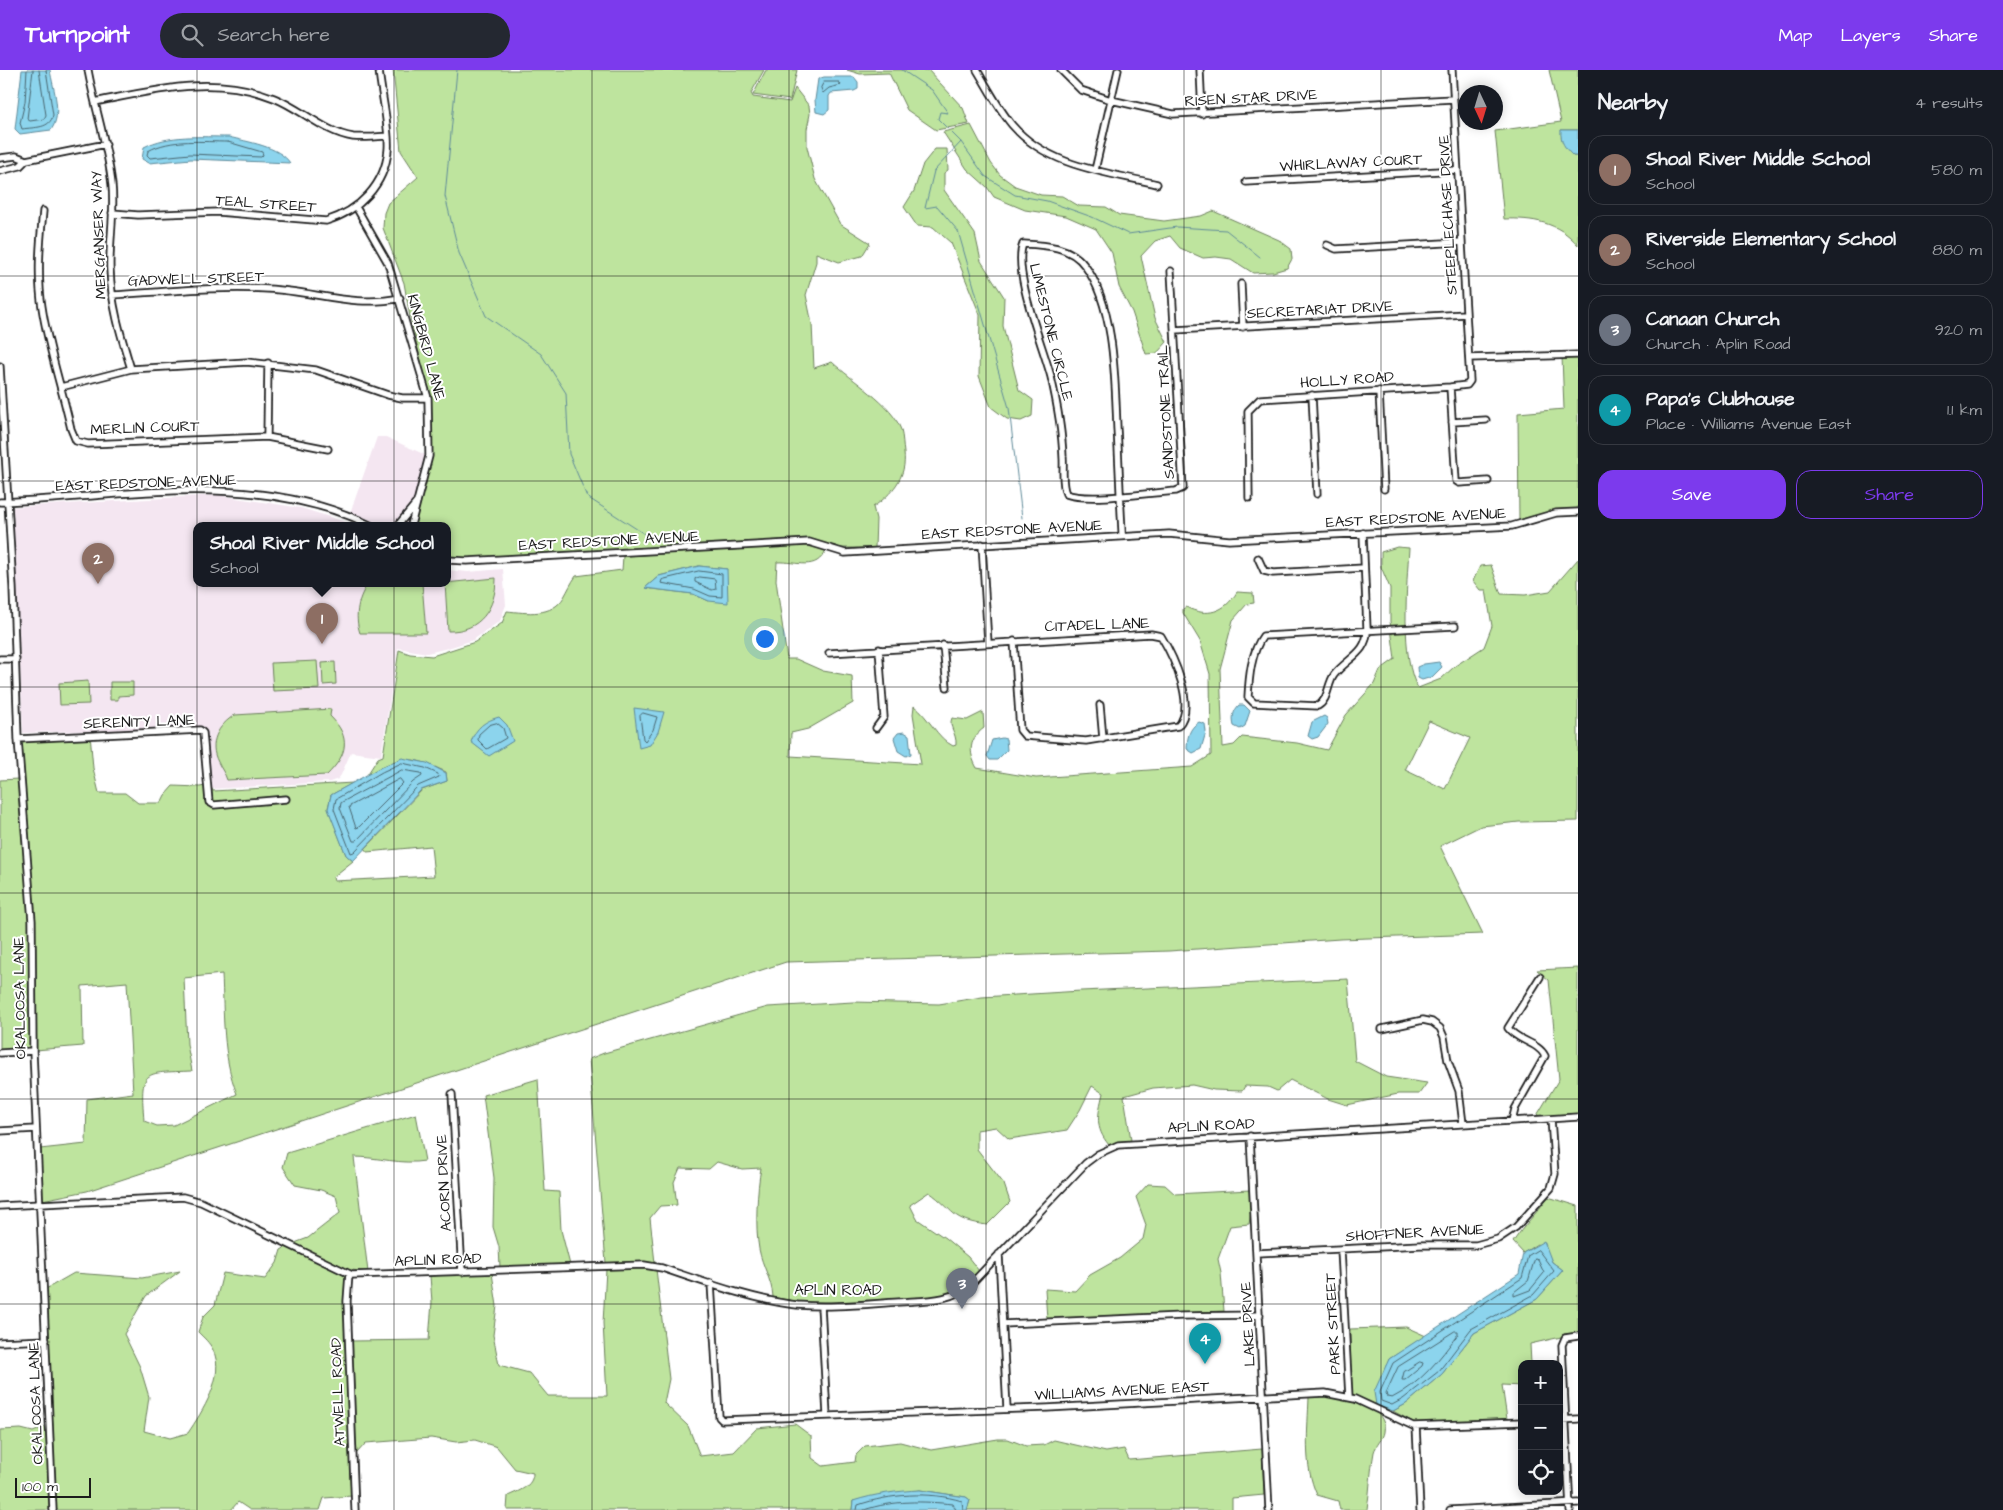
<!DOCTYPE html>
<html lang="en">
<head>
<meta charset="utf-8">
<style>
  :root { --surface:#171b24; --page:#242831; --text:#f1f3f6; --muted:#9ea1a6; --line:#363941; --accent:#7c3aed }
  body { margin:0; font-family:"Architects Daughter",sans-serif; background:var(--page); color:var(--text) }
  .controls { position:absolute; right:15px; bottom:15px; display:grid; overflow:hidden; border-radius:10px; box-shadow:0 2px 12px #0003 }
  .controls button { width:45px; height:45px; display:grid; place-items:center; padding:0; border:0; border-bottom:1px solid var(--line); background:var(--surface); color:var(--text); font:25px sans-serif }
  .compass { position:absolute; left:1458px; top:15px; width:45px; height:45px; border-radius:50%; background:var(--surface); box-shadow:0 2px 12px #0003; rotate:176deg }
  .scale { position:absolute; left:15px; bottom:12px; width:76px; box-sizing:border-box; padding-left:5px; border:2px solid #1c1c1c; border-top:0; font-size:14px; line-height:18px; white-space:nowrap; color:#1c1c1c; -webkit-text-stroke:4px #fff; paint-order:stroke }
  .you { position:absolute; left:764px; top:568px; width:18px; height:18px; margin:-12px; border:4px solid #fff; border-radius:50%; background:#1a73e8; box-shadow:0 0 0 8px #1a73e833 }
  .badge { display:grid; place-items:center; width:32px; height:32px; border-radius:50%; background:var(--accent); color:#fff; font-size:16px; font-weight:700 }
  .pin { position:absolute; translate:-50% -41px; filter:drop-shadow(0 1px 2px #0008) }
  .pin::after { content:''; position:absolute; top:26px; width:18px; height:15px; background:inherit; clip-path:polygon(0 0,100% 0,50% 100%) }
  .popup { position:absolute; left:193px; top:452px; width:258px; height:65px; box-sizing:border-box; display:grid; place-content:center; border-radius:10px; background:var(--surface); filter:drop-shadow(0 1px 4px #0005); font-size:16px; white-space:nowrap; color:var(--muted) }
  .popup b { font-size:19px; color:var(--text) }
  .popup::after { content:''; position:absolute; left:50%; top:100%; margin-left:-10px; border:10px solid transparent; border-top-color:var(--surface) }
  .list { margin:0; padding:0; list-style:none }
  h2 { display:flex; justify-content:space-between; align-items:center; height:65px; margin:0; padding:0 20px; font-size:21px }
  h2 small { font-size:16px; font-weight:400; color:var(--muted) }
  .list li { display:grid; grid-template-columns:32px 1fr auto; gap:15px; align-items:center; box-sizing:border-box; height:70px; margin:0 10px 10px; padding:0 10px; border:1px solid var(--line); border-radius:15px }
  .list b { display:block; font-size:19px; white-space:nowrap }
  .list p { margin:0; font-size:16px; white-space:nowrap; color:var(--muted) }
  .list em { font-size:16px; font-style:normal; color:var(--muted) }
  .actions { display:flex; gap:10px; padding:15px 20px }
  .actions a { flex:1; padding:11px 0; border:1px solid var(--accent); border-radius:15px; text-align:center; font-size:18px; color:var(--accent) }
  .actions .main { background:var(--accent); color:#fff }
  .icon { flex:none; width:28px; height:28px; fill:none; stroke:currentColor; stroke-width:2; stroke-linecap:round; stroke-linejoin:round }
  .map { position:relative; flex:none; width:1578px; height:1440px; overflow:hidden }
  header { display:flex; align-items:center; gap:30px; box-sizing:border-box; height:70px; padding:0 25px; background:var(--accent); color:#fff }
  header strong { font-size:24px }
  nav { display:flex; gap:28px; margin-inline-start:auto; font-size:18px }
  .search { width:350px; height:45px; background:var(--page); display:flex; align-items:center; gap:12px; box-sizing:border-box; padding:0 18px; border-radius:28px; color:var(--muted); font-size:19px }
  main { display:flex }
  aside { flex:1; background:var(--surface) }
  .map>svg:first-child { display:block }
  .built { fill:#f4e6f1 }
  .green { fill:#bee49e; stroke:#6d805d; fill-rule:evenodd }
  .water { fill:#8cd4ed; stroke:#5f8a99 }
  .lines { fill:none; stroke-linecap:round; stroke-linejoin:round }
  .shore { stroke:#496670; stroke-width:1 }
  .stream { stroke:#5f8a99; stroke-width:1 }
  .minor-casing { stroke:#1c1c1c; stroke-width:9 }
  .minor { stroke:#fff; stroke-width:5.5 }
  .grid { fill:none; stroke:#1c1c1c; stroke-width:1; stroke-opacity:0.55 }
  .labels { text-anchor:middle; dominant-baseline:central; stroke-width:4; stroke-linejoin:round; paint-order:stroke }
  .street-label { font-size:15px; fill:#1c1c1c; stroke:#fff }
</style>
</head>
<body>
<header>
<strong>Turnpoint</strong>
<div class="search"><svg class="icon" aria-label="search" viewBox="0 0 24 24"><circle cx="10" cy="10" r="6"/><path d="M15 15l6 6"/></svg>Search here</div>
<nav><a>Map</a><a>Layers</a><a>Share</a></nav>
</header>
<main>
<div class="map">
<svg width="1578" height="1440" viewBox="0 0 1578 1440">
  <rect width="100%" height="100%" fill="#fff"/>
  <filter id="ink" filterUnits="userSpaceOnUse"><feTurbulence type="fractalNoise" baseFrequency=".02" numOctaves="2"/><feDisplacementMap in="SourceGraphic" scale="10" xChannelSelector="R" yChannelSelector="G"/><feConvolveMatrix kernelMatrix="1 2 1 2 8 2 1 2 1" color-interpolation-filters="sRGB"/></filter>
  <g filter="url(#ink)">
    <path class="built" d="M377,367H386L430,387L409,455H376L350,443Z
      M217,425L301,438L355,455H197V513H447V500L468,502L503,499L506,535L500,551L473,570L448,578L427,583L398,578L381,686L351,682L341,705L338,709L330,712L212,719L207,662L202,657L23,663L13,437Z"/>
    <path class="green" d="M393,0H764L751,23L753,27L790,32L795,18L809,36L810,44L807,59V77L815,109L840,154L870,173L862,186L839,192L816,183V192L806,225L812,254L814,298L832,292C851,310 893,335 901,360C903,367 903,376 904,383C907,407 892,424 873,437L876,449L875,478H841L809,469L467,488L447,487V455H409L430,387L431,331L410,247L404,213L383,158L384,143L388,133L418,107L401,81Z
      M766,0H797L790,30L753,25Z
      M847,0H928L963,38L969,54L936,60L907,40L889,3L860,4Z
      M1549,0H1578V60H1561L1573,86H1578V175C1558,152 1533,148 1504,149L1495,61L1561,52Z
      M971,55L991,93L1000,105L1015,116L1041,125L1062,126L1079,136L1106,137L1119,145L1164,151L1201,146L1213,141L1279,170L1291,179L1292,189L1287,198L1273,202L1253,203L1231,189L1216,187L1203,188L1180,178L1170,166L1155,171L1141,186L1155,248L1167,272L1157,283L1146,284L1132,242L1119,217L1112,183L1096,159L1066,146L1025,140L994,127L987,117L967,99L943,62Z
      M935,79H947L948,100L944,103V120L975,164L981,191L1004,227L1003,256L1019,320L1033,330L1032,346L1021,351L1007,349L991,337L979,306L980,245L951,173L933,157L917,156L904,137L914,121L923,94Z
      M1578,286V439L1556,441L1519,451L1518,343L1564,339L1562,287Z
      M809,475L826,480C816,502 798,491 777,492L776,510L787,589H796L823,601L852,606L853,633L808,659L791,663L790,686L921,694L913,644L914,636C929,647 937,668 953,676L956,675C957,663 948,657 952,648L967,650L983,642L984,658C969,669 968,682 977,698L1036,708L1192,697L1211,685L1210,604L1200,571L1183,543V539L1186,537C1207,548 1225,542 1237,522L1253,523L1254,533L1247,534L1233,550L1220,599L1223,677L1234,675L1242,667L1297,673L1327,680L1346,645L1374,614L1380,600L1395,589L1390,551V518L1381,497V482L1397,477L1409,478C1407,513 1400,589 1418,618L1441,609L1455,596L1484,577L1492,556L1486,520H1480L1473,511L1480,496L1491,495L1501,524L1525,525L1550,521L1578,489V751L1519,752L1481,756L1440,776L1483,864L1340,869L1169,881L786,892L87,1121L42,1130L40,1079L86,1074L87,1029L133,1023L127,912L82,916L83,976L35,980L34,851L21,668L90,664L93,698L99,723H125L138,733H161L165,725L173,716L200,717L210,715L213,721L353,713L331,725L328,738L346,785L353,791L333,807L334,811L434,806L431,776L367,782L365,779L422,720L447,711L446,702C410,685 402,685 367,705L378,688L383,686L399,580L410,584L432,586L475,572L502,553L507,541C527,543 552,547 564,527C568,520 571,513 576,506L622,500L623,486ZM699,496L727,499L709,531L693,524L645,518L659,506ZM1429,651L1470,668L1445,719L1405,700ZM471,671L511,672C492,683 489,688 471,671ZM222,904C224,945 222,986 237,1024L174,1055L157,1056L144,1051C140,999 142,1003 192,1001L187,974L184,908Z
      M496,508C496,538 480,562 448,561L445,513Z
      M369,513H422L426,563H360C354,546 358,526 369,513Z
      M317,591L319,619L273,621L271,593Z
      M335,592L336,614L323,615L322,593Z
      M88,611L89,634L60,635L59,613Z
      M110,612H133V625L118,626V630H110Z
      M331,639L330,646C352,668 347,685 327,705L227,710C225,703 221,699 218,692C208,673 218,655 235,645Z
      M18,709L29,851L30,980L0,982V710Z
      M1578,898V1045L1536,1047L1559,1009L1549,910L1537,900Z
      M1348,909L1355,991L1386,1007L1427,1013L1419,1024H1398L1347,1035L1328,1029L1290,1010L1277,1021L1268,1017L1245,1016L1242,1021L1214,1020L1192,1015L1153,1018L1124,1026L1131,1070L1109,1075C1094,1057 1098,1045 1103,1023L1092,1016L1080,1040L1067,1060L1009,1069L996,1057L977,1060V1079L1004,1114L1010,1132L987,1155C949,1150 956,1141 929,1122L910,1135L917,1149L945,1168L968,1187L979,1201C971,1210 963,1218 952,1223C936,1229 916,1228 899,1229C857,1231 814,1237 773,1227C772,1210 762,1196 759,1179C755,1158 757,1119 761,1098L742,1099L717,1092L709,1099L680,1098L674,1112L677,1135L660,1136L650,1148L655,1193H606L589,989L604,983L768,937L853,932L939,934L982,927L1081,921Z
      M538,1009L545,1121L559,1122L561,1160L570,1195L500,1197L499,1177L493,1157L494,1108L483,1025Z
      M416,1044L425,1091C401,1095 378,1087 354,1087L368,1202L344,1199L292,1174L308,1168L340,1143L336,1126L321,1120L295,1115L283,1097L287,1083Z
      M1148,1114L1165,1115L1175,1124L1250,1120L1252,1135L1249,1154L1230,1156L1218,1189L1221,1203L1224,1241L1047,1249L1045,1219L1075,1221L1090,1205L1120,1188L1143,1169L1146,1155L1136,1127Z
      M1548,1127L1578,1136V1263L1564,1264L1561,1267L1530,1274L1531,1294H1522V1316L1502,1315L1507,1349L1415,1353L1393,1341L1406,1334L1442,1304L1474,1263L1537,1229L1563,1200L1552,1192L1545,1179L1537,1174L1523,1183L1513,1172C1523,1156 1537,1143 1548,1127Z
      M286,1177L346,1206L344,1231L352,1426L324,1428L320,1440H250L238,1432L231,1440H56L46,1219L74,1203L142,1208L180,1201L146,1226L124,1264L140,1297L149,1327L144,1361L170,1368L188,1363C202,1342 226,1306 213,1280C210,1273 203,1267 198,1262L203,1247L215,1235L223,1203L265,1209L277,1193L281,1180Z
      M643,1198L656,1199L669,1309L664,1333L688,1356L700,1386L734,1382L757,1358L795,1354L811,1366L812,1388L823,1396L855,1392L856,1385L865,1376L900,1372L931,1380L998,1369H1008L1026,1376L1044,1375L1054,1370L1106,1382L1124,1379L1129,1390L1262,1379L1264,1425L1232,1428V1440H967L970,1430L966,1427L920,1420L853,1431L852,1440H507L508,1426C518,1421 533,1417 533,1403L515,1399L497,1377L475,1370L456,1372L431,1368L366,1373L356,1384L351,1271L429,1270L432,1232L430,1206L492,1203L497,1236L493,1265L499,1295L529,1303L548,1326H607L603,1253L606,1199Z
      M1406,1257L1426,1266L1389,1289L1376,1336L1351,1324L1350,1259Z
      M1332,1326C1348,1330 1389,1337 1384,1362C1383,1369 1376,1375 1374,1382C1370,1401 1370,1421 1367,1440H1340L1338,1431L1317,1425C1303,1395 1308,1359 1309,1327Z
      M45,1357L51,1440H0V1360L21,1359L33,1362Z"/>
    <path class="water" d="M22,0H50C53,19 63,44 51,60L20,64L15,59Z
      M824,7H854L858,12V19L854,21L831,23L829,26V40L824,44L816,42L815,30L818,9Z
      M1561,60H1578V86H1573C1565,78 1560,72 1561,60Z
      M229,67C247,72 279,76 290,93L191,89L149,93L142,89L144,77C169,64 201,67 229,67Z
      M699,496L727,499L728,533L709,531L693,524L645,518L659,506Z
      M1439,592L1442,597L1432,607L1422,610L1418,608L1417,597L1424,594Z
      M1239,635H1244L1250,641L1245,656L1240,659L1234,656C1232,648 1233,641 1239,635Z
      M634,638L664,642L658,662L650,675L639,678Z
      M1324,646L1327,648L1328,654L1318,667L1312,669L1308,666L1312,652Z
      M499,647L507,655L513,671L489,686L471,672C476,657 485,651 499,647Z
      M1199,652L1205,654L1206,662L1201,679L1193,683L1187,679C1187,668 1189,658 1199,652Z
      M904,662L909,665L911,684L906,686L898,681L894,668L898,663Z
      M1002,668L1006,669L1007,680L997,690H990L987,686L992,670Z
      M402,688L427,693L446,703L447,711L421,720L353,791L346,785L328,739L331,725L379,698Z
      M1544,1171L1552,1192L1563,1200L1537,1229L1474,1263L1442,1304L1406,1334L1393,1341L1376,1335L1374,1322L1389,1289L1519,1204L1523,1183Z
      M920,1420L966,1427L970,1430L967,1440H852L853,1431C875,1424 897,1421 920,1420Z"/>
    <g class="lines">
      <path class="shore" d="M27,0L25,32L20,53L22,59C35,57 50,59 53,45L46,0
        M33,0L27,49L30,51L44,49L46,45L39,0
        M824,12H839L841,15L829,18L823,23L821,18Z
        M228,72L262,82L263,85L261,87L190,84L150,88L147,85L148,81C171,68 203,72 228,72Z
        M699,501L722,504V527L710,526L694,519L661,513L662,510Z
        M700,507L715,509L716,519L712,520L695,512V509Z
        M643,643L657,647L653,660L645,671L643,669L640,646Z
        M497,653L503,658L506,668L487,679L478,670L479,664L489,655Z
        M402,693L425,698L438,704L439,707L418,716L354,782L351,783L334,739L336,729L382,702Z
        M402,700L421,703L422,706L413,712L356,771H353L340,738L341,733Z
        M400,709L403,713L359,757L356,758L349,737Z
        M1538,1180L1554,1201L1533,1225L1471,1259L1439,1301L1403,1329L1392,1335L1381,1331L1380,1322L1393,1293L1522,1208L1528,1186Z
        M1535,1189L1538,1190L1544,1203L1530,1220L1514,1226V1222L1528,1211Z
        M1455,1261H1458V1264C1440,1289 1420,1314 1392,1328L1387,1327L1386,1323L1398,1297Z
        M1420,1292L1423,1293L1422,1296L1405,1310H1402L1404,1302Z
        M857,1440L858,1435C890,1424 929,1421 962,1431L963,1440
        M864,1440C893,1430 923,1431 953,1434L956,1440"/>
      <path class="stream" d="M457,0L445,126L459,183L486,246L541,284L566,323L569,384L587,427L646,465
        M902,0L932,20L948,43L940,42L938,49L961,72L934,101L925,138L937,136L958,161L1009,338L1022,448
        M961,72L985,106L1015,125L1047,131L1092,147L1128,164L1177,157L1226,160L1260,187"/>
      <defs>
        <path id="minor" d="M88,0C95,39 108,76 112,115C115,143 109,171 110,199C111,234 121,266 131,299
          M977,0C988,18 998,38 1012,55C1048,97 1106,102 1157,114
          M1061,0L1081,20L1111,30L1173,44L1453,29
          M1200,0L1202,44
          M95,32C155,20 214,4 274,28C300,38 325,63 353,67C364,68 375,67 387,66
          M0,88L16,86L26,90
          M1095,100L1118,0
          M0,101L20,96L26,90L106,74
          M1246,112L1457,100
          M356,137L388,193L428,328L429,386L411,455
          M43,141C40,172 37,205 42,237C48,278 62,318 71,359L76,371L88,374L267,367L328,379
          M112,143L138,145L218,142L326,151C359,141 385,115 388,80C390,60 381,23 379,0
          M1327,175L1336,179L1462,172
          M1241,214L1243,257
          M112,225C164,222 216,216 268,219C314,221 354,238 400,228
          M1175,260L1466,244
          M1469,288L1578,285
          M0,296L13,518L18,669L32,851L33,981L53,1440
          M61,317L131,299L247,292L316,300L388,325L402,328H428
          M1450,317L1456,411L1459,413L1488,411
          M1379,321L1384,419
          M1312,325L1317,424
          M1452,352L1486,350
          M267,367L268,293
          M1249,428L1248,341L1260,329L1450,317L1467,315L1470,311L1452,0
          M0,432C123,427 254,399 370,455
          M398,455L417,432
          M1363,463L1367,559C1368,583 1347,588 1334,605C1327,615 1329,629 1318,636L1254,633L1248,627C1249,608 1251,582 1263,566L1455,556
          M1122,466V461C1120,427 1119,393 1117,358C1115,310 1115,236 1085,196C1071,176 1045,175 1023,174C1012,201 1043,276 1051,307C1057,333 1062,360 1063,387C1064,399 1061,413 1066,424C1087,432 1150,423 1176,421L1183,418L1171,201
          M982,474L988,573
          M1258,488L1264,501L1273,503L1364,498
          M447,490L467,491L809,472L845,483L1169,464L1229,470L1512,456L1556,443L1578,442
          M943,575L947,617
          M829,583L1151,564L1161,566C1173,586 1197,636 1178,656L1086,671L1025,666L1020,660L1014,571
          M0,589H16
          M1100,635L1103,669
          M876,658L884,647L879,579
          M18,669L200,660L203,663L209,732L214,735L286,729
          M1382,959L1423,950L1432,952L1440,958L1444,967L1448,991L1459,1021L1463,1054
          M0,983L33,981
          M452,1024L462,1202
          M1512,1051L1515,1039L1545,986C1538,972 1517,971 1508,958L1540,907
          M0,1061L36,1059
          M1250,1066L1269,1440
          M0,1136L183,1127L201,1132L352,1205L644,1195L662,1198C704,1212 753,1230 797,1235C831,1238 866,1234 899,1232C925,1230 951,1232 971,1214L1086,1093L1098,1084L1118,1075L1578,1047
          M1341,1180L1349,1327
          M1257,1183L1420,1175H1476L1498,1169L1516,1157L1551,1118L1555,1104L1551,1049
          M999,1184L1007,1339
          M349,1204L347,1231L355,1440
          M711,1213L719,1347L722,1350L1047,1338L1325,1323L1355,1329L1413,1356L1522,1352
          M821,1236L827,1345
          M1003,1254L1182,1246L1260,1245
          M0,1272L46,1270
          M1559,1350L1578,1349
          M1416,1356L1420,1440
          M1450,1440L1578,1433
          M1570,1440L1562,1275L1565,1268L1578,1266"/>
      </defs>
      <use href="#minor" class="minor-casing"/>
      <use href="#minor" class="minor"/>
    </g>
  </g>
  <path class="grid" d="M197,0V1440M394,0V1440M592,0V1440M789,0V1440M986,0V1440M1184,0V1440M1381,0V1440M0,206H1578M0,411H1578M0,617H1578M0,823H1578M0,1029H1578M0,1234H1578"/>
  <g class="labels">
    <g class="street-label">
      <text transform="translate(1251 28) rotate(-3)">RISEN STAR DRIVE</text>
      <text transform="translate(1351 93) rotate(-3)">WHIRLAWAY COURT</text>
      <text transform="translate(266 134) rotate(4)">TEAL STREET</text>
      <text transform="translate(1448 145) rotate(-93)">STEEPLECHASE DRIVE</text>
      <text transform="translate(99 165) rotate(-92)">MERGANSER WAY</text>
      <text transform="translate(196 209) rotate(-2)">GADWELL STREET</text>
      <text transform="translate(1320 240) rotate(-3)">SECRETARIAT DRIVE</text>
      <text transform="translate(1051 262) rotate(76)">LIMESTONE CIRCLE</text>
      <text transform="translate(426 277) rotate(75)">KINGBIRD LANE</text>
      <text transform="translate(1347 310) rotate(-4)">HOLLY ROAD</text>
      <text transform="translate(1166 342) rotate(-93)">SANDSTONE TRAIL</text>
      <text transform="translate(145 358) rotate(-2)">MERLIN COURT</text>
      <text transform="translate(146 413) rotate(-2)">EAST REDSTONE AVENUE</text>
      <text transform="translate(1416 448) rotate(-3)">EAST REDSTONE AVENUE</text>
      <text transform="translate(1012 460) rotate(-3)">EAST REDSTONE AVENUE</text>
      <text transform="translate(609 471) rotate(-3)">EAST REDSTONE AVENUE</text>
      <text transform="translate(1097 555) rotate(-2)">CITADEL LANE</text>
      <text transform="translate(139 652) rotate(-2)">SERENITY LANE</text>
      <text transform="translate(20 928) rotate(-91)">OKALOOSA LANE</text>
      <text transform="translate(1211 1056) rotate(-3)">APLIN ROAD</text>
      <text transform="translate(444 1113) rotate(-93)">ACORN DRIVE</text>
      <text transform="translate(1415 1163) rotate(-3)">SHOFFNER AVENUE</text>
      <text transform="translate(438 1190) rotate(-2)">APLIN ROAD</text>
      <text x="838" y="1220">APLIN ROAD</text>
      <text transform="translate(1248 1254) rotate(-93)">LAKE DRIVE</text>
      <text transform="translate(1333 1254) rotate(-93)">PARK STREET</text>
      <text transform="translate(1122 1321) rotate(-3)">WILLIAMS AVENUE EAST</text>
      <text transform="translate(338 1322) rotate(-92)">ATWELL ROAD</text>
      <text transform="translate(36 1333) rotate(-92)">OKALOOSA LANE</text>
    </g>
  </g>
</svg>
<div class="controls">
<button>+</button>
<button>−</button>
<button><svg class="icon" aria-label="locate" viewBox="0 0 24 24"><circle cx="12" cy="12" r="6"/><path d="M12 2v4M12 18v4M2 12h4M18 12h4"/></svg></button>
</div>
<svg class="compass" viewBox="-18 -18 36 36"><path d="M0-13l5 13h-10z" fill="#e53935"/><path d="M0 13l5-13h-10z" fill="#9ea1a6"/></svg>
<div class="scale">100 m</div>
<div class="you"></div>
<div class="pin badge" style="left:322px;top:574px;background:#8d6e63">1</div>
<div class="popup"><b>Shoal River Middle School</b>School</div>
<div class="pin badge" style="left:98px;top:514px;background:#8d6e63">2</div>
<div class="pin badge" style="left:962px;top:1239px;background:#6b7280">3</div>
<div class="pin badge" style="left:1205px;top:1294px;background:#0f9aa8">4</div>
</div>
<aside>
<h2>Nearby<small>4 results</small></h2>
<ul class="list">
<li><span class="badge" style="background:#8d6e63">1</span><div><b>Shoal River Middle School</b><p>School</p></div><em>580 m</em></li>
<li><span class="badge" style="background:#8d6e63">2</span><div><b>Riverside Elementary School</b><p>School</p></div><em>880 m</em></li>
<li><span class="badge" style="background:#6b7280">3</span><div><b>Canaan Church</b><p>Church · Aplin Road</p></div><em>920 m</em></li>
<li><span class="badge" style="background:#0f9aa8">4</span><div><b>Papa's Clubhouse</b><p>Place · Williams Avenue East</p></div><em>1.1 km</em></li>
</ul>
<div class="actions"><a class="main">Save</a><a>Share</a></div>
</aside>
</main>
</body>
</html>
